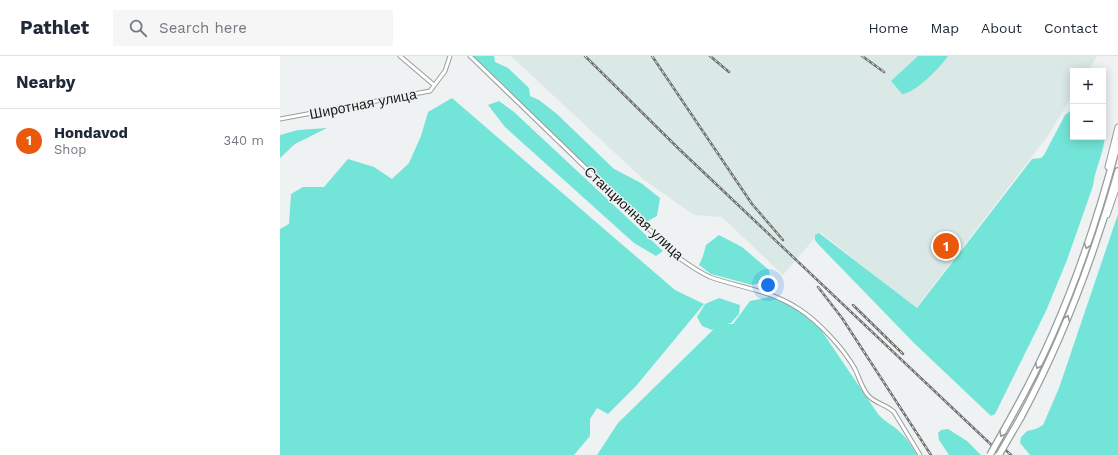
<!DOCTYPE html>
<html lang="en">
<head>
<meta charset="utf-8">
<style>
  :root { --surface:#fff; --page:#f6f6f7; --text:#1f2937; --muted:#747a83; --line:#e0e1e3; --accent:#ea580c }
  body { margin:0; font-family:"Work Sans",sans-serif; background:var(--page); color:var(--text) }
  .controls { position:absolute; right:12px; top:12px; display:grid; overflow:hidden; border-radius:0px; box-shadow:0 2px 10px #0003 }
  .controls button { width:36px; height:36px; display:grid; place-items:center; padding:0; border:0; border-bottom:1px solid var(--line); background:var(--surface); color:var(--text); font:20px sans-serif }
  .you { position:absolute; left:488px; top:229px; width:14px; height:14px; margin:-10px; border:3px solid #fff; border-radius:50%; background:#1a73e8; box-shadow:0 0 0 6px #1a73e833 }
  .badge { display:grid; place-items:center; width:26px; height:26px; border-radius:50%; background:var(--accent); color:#fff; font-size:13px; font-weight:700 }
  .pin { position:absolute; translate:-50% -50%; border:2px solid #fff; box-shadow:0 1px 4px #0006 }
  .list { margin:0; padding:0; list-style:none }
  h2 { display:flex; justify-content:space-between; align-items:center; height:52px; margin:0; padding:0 16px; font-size:17px }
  h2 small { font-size:13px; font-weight:400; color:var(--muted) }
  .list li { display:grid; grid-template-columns:26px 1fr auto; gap:12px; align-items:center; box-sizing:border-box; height:64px; padding:0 16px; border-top:1px solid var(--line) }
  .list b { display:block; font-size:15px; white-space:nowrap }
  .list p { margin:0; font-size:13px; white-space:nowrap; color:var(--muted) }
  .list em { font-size:13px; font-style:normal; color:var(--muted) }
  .icon { flex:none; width:22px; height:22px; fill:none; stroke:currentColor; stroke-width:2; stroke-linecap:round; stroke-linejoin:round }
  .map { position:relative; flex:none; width:838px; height:399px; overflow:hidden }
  header { display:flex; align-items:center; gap:24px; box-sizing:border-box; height:56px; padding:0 20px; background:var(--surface); border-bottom:1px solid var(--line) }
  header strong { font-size:19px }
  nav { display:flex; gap:22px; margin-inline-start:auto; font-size:14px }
  .search { width:280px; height:36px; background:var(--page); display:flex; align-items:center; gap:10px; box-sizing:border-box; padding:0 14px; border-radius:0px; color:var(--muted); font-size:15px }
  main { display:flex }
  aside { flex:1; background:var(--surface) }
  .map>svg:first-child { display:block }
  .built { fill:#dae8e6 }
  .green { fill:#73e5d8 }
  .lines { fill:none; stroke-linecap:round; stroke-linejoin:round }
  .street-casing { stroke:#999d9c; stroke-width:5 }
  .primary-casing { stroke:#999d9c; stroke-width:7 }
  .highway-casing { stroke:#999d9c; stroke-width:8 }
  .street { stroke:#fff; stroke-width:3 }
  .primary { stroke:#fff; stroke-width:5 }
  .highway { stroke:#fff; stroke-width:5.5 }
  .rail-casing { stroke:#6e7170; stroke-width:2.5 }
  .rail { stroke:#eef2f2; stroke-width:1; stroke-dasharray:3; stroke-linecap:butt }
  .highway-bridge-casing { stroke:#999d9c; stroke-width:8; stroke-linecap:butt }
  .highway-bridge { stroke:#fff; stroke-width:5.5 }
  .oneway { stroke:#979897 }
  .labels { text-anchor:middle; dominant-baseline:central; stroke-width:3; stroke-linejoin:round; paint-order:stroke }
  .street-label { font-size:14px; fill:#171918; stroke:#eef2f2 }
</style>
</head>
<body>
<header>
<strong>Pathlet</strong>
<div class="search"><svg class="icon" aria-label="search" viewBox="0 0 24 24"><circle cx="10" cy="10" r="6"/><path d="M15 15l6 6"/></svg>Search here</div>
<nav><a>Home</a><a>Map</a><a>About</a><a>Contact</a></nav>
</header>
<main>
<aside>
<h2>Nearby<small></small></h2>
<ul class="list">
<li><span class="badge">1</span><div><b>Hondavod</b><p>Shop</p></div><em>340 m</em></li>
</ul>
</aside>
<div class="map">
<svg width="838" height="399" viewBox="0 0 838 399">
  <rect width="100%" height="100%" fill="#eef2f2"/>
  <path class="built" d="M231,0H817L808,15H793V39L767,81L636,252L540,176L503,219L442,161L414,159L363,123Z"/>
  <path class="green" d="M190,0H214L215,6L228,12L249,32L250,40L259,44L277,58L334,113L361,127L380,142L377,160L366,166Z
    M638,0H668C661,11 634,38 622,38L611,25Z
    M172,42L395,234L424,248L356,330L328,358L317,352L310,363V380L294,399H0V173L9,168L11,138L23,131H44L68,103L94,111L112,123L129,107L141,80L148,56Z
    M219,45L234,56L383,195L376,200L354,187L225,71L208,49Z
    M793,53V81H823V66C830,88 815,109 813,130L787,204L766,255L715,358L711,360L634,287L538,188L535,184V179L539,177L637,252L752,103L761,102L764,99L785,59Z
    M47,72L15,88L0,102V79L18,74Z
    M838,158V399H750L740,387L741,381L747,375L756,373L763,369L779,332Z
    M439,179L462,191L489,214L490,224L472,229L431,218L419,209L423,200L426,189Z
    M495,240L516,251L539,271L598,358C606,367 612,368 620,376C627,382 632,391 637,399H317L338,367L435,272L432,274L422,270L417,261L425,248L439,242L460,249L459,258L451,267L446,268H453L470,245Z
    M668,373L687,385L701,399H669L659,384L658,377L661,374Z"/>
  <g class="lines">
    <defs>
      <path id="street" d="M120,0L154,29
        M190,0L399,202C409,209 419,216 430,221C461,232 490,234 519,253C538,265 564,293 575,313C579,321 581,330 587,338C593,347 606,348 614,356L640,399
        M0,63L150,35L165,15L170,0"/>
      <path id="primary" d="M828,111L838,71
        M827,159L838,127"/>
      <path id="highway" d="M734,356C781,272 814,179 838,86
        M741,361C783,283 814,200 838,115"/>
    </defs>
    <use href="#street" class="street-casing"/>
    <use href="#primary" class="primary-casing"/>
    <use href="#highway" class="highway-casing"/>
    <use href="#street" class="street"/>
    <use href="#primary" class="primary"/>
    <use href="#highway" class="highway"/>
    <defs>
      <path id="rail" d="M305,0L399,93L722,399
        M372,0L472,148L503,184
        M430,0L449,16
        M582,0L604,16
        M538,231L562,262L651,399
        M573,249L623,298
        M719,388L731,399"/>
    </defs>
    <use href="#rail" class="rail-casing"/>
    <use href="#rail" class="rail"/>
    <defs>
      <path id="highway-bridge" d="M710,399L734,356
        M719,399L741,361"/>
    </defs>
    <use href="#highway-bridge" class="highway-bridge-casing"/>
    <use href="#highway-bridge" class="highway-bridge"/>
  </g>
  <defs><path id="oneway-chevron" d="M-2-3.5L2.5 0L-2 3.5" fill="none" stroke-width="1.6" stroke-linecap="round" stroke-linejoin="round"/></defs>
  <g class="oneway">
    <use href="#oneway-chevron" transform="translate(807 190) rotate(109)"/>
    <use href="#oneway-chevron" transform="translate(787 262) rotate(-67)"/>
    <use href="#oneway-chevron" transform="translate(758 310) rotate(114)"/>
    <use href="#oneway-chevron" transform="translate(722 378) rotate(120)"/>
  </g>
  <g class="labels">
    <g class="street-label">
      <text transform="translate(83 48) rotate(-11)">Широтная улица</text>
      <text transform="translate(354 157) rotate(43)">Станционная улица</text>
    </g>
  </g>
</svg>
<div class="controls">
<button>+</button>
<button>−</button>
</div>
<div class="you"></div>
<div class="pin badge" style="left:666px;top:190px">1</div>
</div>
</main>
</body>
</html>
